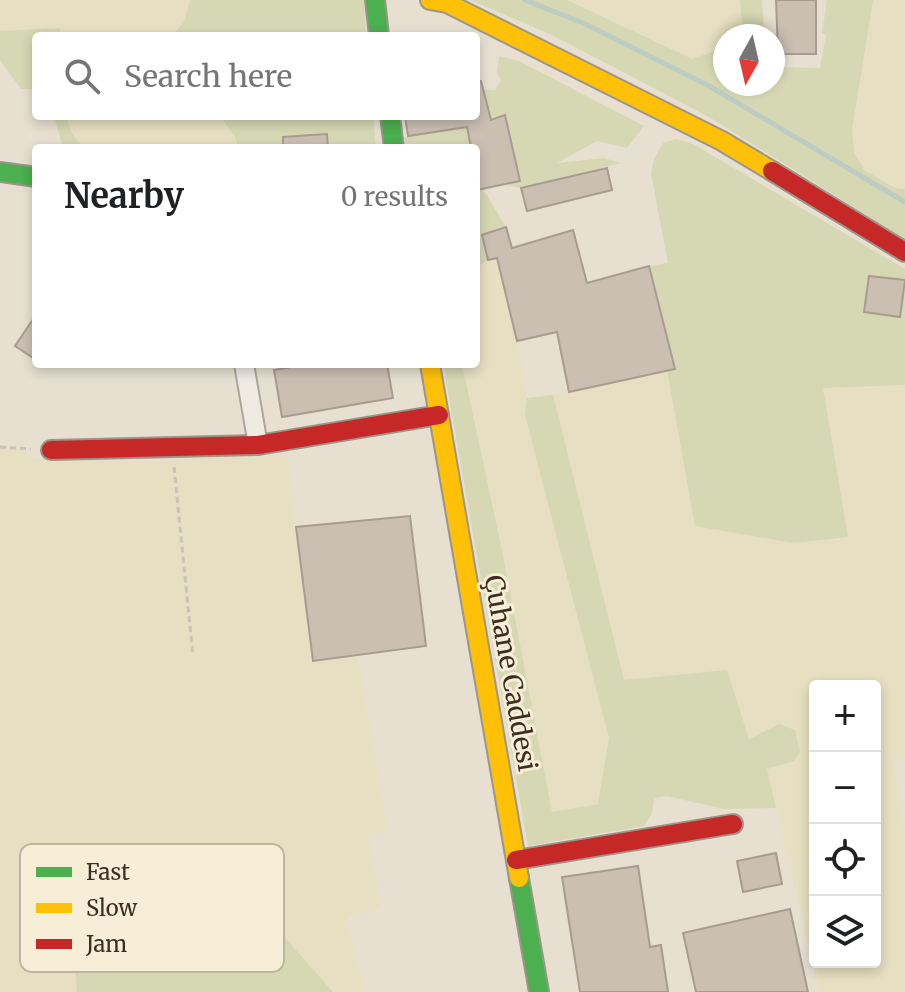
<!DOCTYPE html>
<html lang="en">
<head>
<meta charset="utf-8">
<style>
  :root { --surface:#fff; --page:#f6f6f6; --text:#202124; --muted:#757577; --line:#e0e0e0 }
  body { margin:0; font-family:Merriweather,serif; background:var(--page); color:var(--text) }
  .controls { position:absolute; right:24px; bottom:24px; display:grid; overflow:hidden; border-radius:8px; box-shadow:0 4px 12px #0003 }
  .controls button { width:72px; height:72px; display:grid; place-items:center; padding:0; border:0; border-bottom:2px solid var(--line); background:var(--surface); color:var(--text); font:40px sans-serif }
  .compass { position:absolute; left:713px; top:24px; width:72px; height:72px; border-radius:50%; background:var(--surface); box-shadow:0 4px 12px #0003; rotate:188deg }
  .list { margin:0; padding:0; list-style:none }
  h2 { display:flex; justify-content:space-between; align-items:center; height:104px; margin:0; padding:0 32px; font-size:34px }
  h2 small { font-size:26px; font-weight:400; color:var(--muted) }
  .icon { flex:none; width:44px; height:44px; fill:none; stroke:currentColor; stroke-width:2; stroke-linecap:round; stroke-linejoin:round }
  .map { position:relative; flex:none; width:905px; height:992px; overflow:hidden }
  .search { position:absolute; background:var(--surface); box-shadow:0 4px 12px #0003; left:32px; top:32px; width:448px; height:88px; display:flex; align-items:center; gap:20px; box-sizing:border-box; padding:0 28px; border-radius:8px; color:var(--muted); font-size:30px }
  .panel { position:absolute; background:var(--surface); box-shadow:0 4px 12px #0003; left:32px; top:144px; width:448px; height:224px; border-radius:8px }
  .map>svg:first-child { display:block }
  .farmland { fill:#e6dfc2; fill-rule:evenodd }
  .green { fill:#d6d7b3 }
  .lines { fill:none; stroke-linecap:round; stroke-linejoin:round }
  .stream { stroke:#bcccc2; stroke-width:5 }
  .building { fill:#cbbfb2; stroke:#a89c90; stroke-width:2 }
  .street-casing { stroke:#ada599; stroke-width:22 }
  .fast-casing { stroke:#9c958a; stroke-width:22 }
  .slow-casing { stroke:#9c958a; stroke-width:22 }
  .jam-casing { stroke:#9c958a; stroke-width:22 }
  .path { stroke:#c8c2b9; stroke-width:3; stroke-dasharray:6 4; stroke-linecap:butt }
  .street { stroke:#efebe3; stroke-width:18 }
  .fast { stroke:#4caf50; stroke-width:18 }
  .slow { stroke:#ffc107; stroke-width:18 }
  .jam { stroke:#c62828; stroke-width:18 }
  .labels { text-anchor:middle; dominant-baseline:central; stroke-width:6; stroke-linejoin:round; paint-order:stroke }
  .street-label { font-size:26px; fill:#3d2e20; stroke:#f7eed8 }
  .key { fill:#f7eed8; stroke:#bfb4a1; stroke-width:2 }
  .key-label { font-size:22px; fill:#3d2e20 }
</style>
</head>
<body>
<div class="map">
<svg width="905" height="992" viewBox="0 0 905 992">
  <rect width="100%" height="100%" fill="#e7e0d1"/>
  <path class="farmland" d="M0,0H190L184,22L172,36H59V28L0,31Z
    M567,0H740L743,36H725V48L692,60Z
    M873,0H905V189L895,188L864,170L854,152L852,130Z
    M67,116H220L236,139L238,148H85L77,142L69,126Z
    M497,258L517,341L527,398L525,415L609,738L598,804L552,812L502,550L462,364H476V268Z
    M667,370L695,526L848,537L823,388L905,385V755L893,761L905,832V992H819L767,769L794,760L800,752L779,724L749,739L727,670L624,680L553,395ZM815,686H875V962H815Z
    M0,447L25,448L29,458L146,463L199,458L287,455L313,660L358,655L388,831L368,836L381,908L346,918L365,992H333L224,870L68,876L77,992H0Z"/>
  <path class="green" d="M190,0H364L366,36H172L184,22Z
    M470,0H567L692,59L725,48V84H773V67L820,68L826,35L822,33L827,0H873L852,130L854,152L864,170L895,188L905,189V239L709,117L550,34Z
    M740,0H762L764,36H743Z
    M60,28L59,36H36V93L32,89H21L0,60V31Z
    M499,56L519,61L644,126L627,148L597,141L557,163L604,158L621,163L521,188L504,184L518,172L506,115L491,120L482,90H495L501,81L497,72Z
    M54,116H67C69,129 74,140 85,148H63Z
    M220,116H373L376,148H238L236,139Z
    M467,127L471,148H406L404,137Z
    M676,139L693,144L905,269V385L823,388L848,537L794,543L695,526L667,370L675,368L649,266L668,263L651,174L654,159L663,143Z
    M476,182L477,189H483L506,227L482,235L488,260L476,268Z
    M443,364H462L502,550L552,812L598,804L609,738L525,415L527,398L553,395L624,680L727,670L749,739L779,724L795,730L800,752L794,761L767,769L776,808L724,809L667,796L654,798L652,813L644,826L528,846Z
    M225,870L333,992H77L67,876Z"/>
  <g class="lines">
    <path class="stream" d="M525,0L583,23L709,86L905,202"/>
  </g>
  <path class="building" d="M776,0H816V54H778Z
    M481,81L491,120L505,115L520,181L477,190L476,148H471L467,127L408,136L405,116H476V82Z
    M327,134L328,148H283V137Z
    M607,168L612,190L527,211L521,188Z
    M506,227L512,248L573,230L587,283L649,266L675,369L569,392L557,332L517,341L497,258L488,260L482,235Z
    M869,276L905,280L900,317L864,312Z
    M36,315V360L15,346Z
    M308,364H387L393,398L282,417L274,370Z
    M410,516L426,646L313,661L296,527Z
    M776,853L782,884L743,892L737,861Z
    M638,866L650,947L661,945L668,992H580L562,877Z
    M790,909L808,992H696L683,933Z"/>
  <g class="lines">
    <defs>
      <path id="street" d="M244,364L258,445"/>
      <path id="fast" d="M375,0L379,36
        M390,116L394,148
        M0,172L36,177
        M519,878L539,992"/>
      <path id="slow" d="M430,0L447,3L722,141L772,171
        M430,364L519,878"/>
      <path id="jam" d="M772,171L905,252
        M51,450L258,445L439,415
        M516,860L733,824"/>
    </defs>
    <use href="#street" class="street-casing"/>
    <use href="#fast" class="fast-casing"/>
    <use href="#slow" class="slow-casing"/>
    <use href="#jam" class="jam-casing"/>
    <path class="path" d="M0,447L31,449
      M174,467L193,656"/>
    <use href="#street" class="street"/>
    <use href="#fast" class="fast"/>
    <use href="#slow" class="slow"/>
    <use href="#jam" class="jam"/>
  </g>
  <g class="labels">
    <g class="street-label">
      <text transform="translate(511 673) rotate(80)">Çuhane Caddesi</text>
    </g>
  </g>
  <rect x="20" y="844" width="264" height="128" rx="12" class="key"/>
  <rect x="36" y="867" width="36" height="10" fill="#4caf50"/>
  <rect x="36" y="903" width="36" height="10" fill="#ffc107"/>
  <rect x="36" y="939" width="36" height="10" fill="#c62828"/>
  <g class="key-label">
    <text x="86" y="880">Fast</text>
    <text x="86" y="916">Slow</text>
    <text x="86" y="952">Jam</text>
  </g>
</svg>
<div class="controls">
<button>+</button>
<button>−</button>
<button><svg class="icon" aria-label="locate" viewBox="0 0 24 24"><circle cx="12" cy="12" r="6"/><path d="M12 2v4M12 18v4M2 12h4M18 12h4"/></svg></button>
<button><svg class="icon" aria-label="layers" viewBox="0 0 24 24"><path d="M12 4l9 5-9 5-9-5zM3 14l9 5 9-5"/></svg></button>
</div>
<svg class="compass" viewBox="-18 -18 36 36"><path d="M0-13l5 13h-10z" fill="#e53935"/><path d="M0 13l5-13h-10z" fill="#757577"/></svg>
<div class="search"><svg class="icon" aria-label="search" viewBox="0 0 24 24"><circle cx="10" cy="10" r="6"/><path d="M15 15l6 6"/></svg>Search here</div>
<section class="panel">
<h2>Nearby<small>0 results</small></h2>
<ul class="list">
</ul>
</section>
</div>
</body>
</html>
